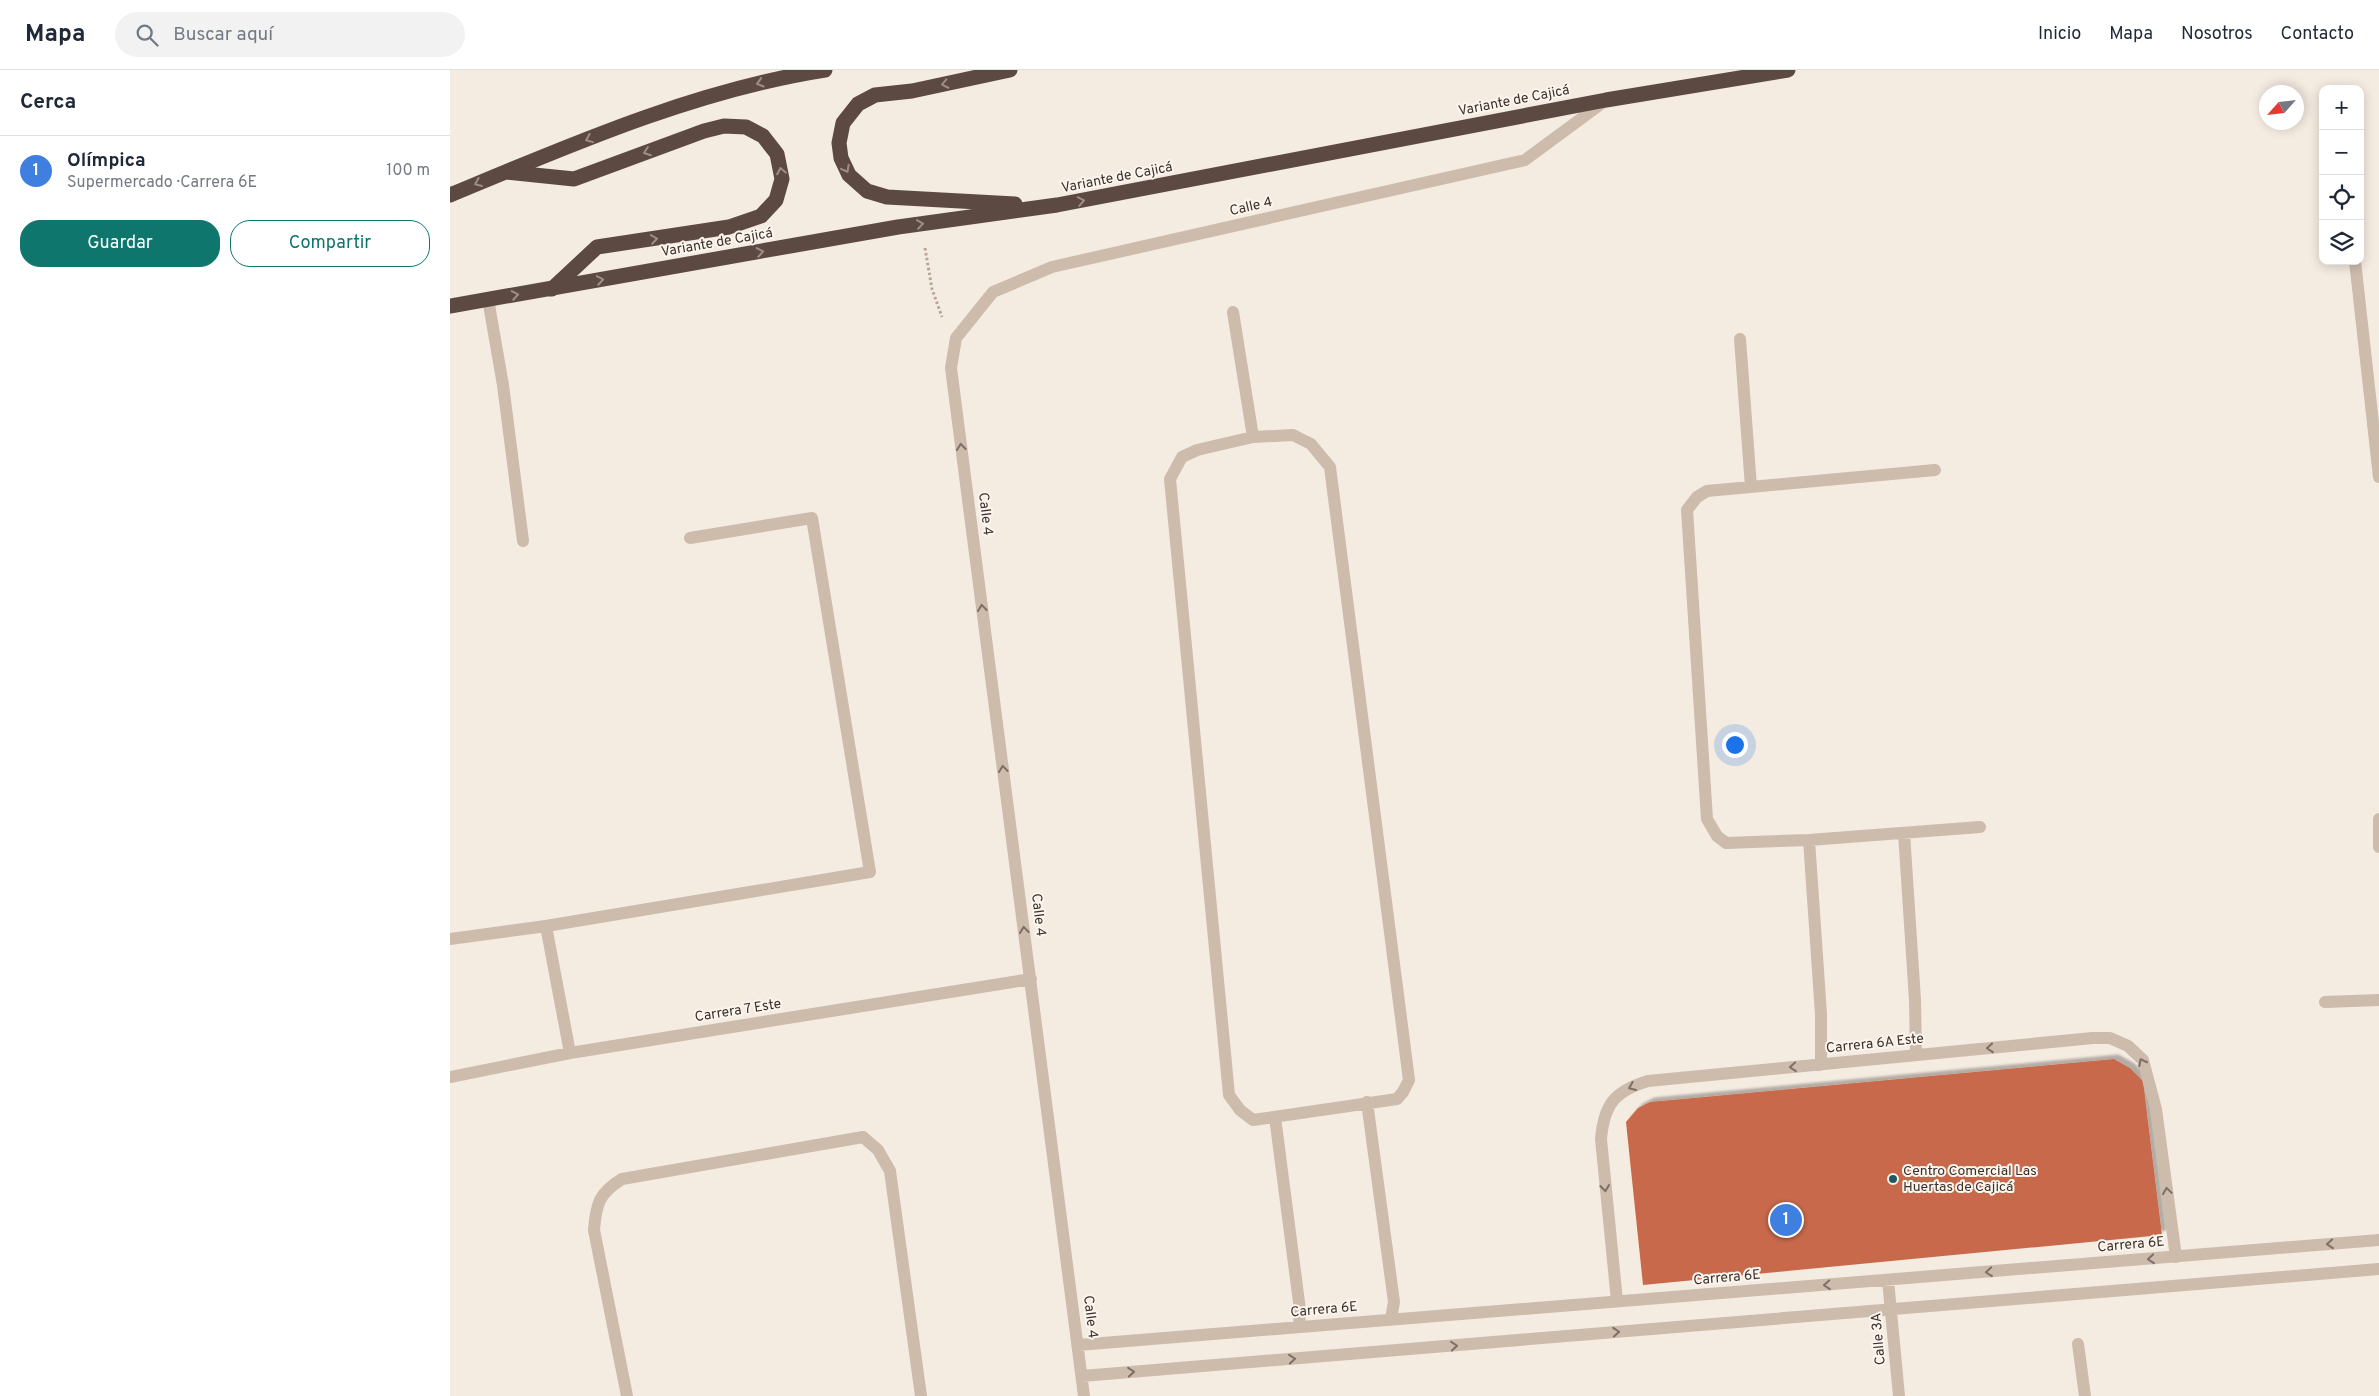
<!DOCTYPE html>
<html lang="es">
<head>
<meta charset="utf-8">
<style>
  :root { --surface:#fff; --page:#f2f2f3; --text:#1f2937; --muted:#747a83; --line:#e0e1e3; --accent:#0f766e }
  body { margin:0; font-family:Overpass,sans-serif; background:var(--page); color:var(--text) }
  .controls { position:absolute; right:15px; top:15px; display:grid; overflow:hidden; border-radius:10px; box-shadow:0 2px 12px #0003 }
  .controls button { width:45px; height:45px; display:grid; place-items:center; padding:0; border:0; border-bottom:1px solid var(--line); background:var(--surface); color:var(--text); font:25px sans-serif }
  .compass { position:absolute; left:1809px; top:15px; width:45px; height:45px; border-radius:50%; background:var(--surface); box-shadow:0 2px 12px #0003; rotate:243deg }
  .you { position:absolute; left:1284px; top:674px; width:18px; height:18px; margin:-12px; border:4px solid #fff; border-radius:50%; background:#1a73e8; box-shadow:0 0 0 8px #1a73e833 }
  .badge { display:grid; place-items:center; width:32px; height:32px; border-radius:50%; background:var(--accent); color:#fff; font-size:16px; font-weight:700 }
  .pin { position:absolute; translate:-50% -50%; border:2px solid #fff; box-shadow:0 1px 5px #0006 }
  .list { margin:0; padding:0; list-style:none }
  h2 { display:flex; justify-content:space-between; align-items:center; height:65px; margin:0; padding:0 20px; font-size:21px }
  h2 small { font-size:16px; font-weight:400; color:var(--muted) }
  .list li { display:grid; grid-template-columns:32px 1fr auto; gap:15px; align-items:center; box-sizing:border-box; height:70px; padding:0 20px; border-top:1px solid var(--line) }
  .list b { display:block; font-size:19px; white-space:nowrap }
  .list p { margin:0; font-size:16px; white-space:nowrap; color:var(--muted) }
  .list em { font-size:16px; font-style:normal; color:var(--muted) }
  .actions { display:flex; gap:10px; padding:15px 20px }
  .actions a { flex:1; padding:11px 0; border:1px solid var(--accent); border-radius:20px; text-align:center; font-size:18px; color:var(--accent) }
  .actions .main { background:var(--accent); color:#fff }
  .icon { flex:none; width:28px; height:28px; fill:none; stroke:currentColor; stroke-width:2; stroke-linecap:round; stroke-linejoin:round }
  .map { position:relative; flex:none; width:1929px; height:1326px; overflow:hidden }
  header { display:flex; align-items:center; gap:30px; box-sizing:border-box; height:70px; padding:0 25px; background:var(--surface); border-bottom:1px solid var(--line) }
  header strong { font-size:24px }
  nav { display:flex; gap:28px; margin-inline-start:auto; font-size:18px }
  .search { width:350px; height:45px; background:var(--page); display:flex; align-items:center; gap:12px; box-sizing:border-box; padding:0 18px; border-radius:28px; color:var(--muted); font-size:19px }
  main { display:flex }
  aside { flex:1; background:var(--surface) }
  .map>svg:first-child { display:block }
  .building { fill:#c8694b; filter:url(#shadow) }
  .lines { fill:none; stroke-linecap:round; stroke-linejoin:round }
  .path { stroke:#b9a596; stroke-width:3; stroke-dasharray:2.5 2.5; stroke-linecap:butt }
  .minor { stroke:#cdbbac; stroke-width:12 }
  .highway { stroke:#5c4a42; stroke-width:15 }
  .oneway { stroke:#9c8e87 }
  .oneway2 { stroke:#7d6f65 }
  .poi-dot { fill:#1f5a5e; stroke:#fbf5ee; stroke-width:2 }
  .labels { text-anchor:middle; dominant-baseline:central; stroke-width:4; stroke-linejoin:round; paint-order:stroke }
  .street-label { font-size:14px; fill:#3b302b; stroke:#fbf5ee }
  .poi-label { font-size:14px; fill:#3b302b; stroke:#fbf5ee; text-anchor:start }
</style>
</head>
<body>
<header>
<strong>Mapa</strong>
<div class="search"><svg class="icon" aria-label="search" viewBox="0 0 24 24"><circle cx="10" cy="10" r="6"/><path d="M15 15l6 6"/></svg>Buscar aquí</div>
<nav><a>Inicio</a><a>Mapa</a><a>Nosotros</a><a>Contacto</a></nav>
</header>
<main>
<aside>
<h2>Cerca<small></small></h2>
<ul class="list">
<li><span class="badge" style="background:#3f7fe0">1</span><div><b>Olímpica</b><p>Supermercado · Carrera 6E</p></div><em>100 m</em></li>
</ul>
<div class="actions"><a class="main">Guardar</a><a>Compartir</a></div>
</aside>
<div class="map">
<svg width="1929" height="1326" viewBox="0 0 1929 1326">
  <defs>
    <filter id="shadow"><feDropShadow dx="4.5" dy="-4.5" stdDeviation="1" flood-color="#0004"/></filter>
  </defs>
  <rect width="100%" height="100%" fill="#f4ebe1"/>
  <path class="building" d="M1664,989L1680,998L1693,1011L1712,1165L1193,1215L1176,1052L1188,1038L1200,1032Z"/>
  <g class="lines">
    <path class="path" d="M475,178L482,219L492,247"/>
    <path class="minor" d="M1905,191L1929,407
      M38,229L53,315L73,471
      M783,242L803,367
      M1290,269L1301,417
      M843,365L861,374L880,397L959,1010L953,1022L947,1029L803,1050L790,1040L779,1025L720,409L732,387L747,380L803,367Z
      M1485,400L1257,421L1247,427L1237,440L1257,749L1267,766L1276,773L1359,770L1530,757
      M1929,749V777
      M1454,763L1465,930L1466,985
      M1359,770L1371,944V995
      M96,856L120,983
      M0,869L96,856L420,802L362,448L240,468
      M1875,932L1929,930
      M0,1007L120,983L581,909
      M917,1032L944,1232L941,1249
      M825,1047L850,1240L849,1257
      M1438,1210L1449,1326
      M1167,1231L1151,1069C1154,1034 1165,1021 1198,1011L1643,968H1660L1678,976L1693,990L1706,1039L1726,1187
      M1628,1274L1635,1326
      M628,1275L1929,1170
      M632,1306L1929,1199
      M177,1326L144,1160C146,1134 149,1123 172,1109L413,1067L428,1080L440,1101L471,1326
      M634,1326L501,298L506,268L543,222L602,197L1075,90L1155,31"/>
    <path class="highway" d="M560,0L462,21L425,25L408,34L393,53L389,73L391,88L399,105L417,121L437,127L565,134
      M55,102L124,109L254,61L274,56L296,57L313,66L327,84L332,109L326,130L311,146L279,157L147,177L102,219
      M0,125C120,75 246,20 375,0
      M0,236L448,157L607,135L1156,30L1338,0"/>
  </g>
  <defs><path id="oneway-chevron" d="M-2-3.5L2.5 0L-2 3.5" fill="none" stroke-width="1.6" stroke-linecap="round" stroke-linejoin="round" transform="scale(1.25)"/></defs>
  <g class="oneway">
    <use href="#oneway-chevron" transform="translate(310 13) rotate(163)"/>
    <use href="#oneway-chevron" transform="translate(495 14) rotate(168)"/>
    <use href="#oneway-chevron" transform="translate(139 69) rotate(158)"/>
    <use href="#oneway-chevron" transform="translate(197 82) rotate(160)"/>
    <use href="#oneway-chevron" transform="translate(396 99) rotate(62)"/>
    <use href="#oneway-chevron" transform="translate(331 101) rotate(-101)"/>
    <use href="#oneway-chevron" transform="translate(28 113) rotate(157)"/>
    <use href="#oneway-chevron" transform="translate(631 131) rotate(-11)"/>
    <use href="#oneway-chevron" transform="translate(470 154) rotate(-8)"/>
    <use href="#oneway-chevron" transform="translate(204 169) rotate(-9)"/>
    <use href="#oneway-chevron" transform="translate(310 182) rotate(-10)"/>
    <use href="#oneway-chevron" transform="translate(150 210) rotate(-10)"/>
    <use href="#oneway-chevron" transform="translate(65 225) rotate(-10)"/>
  </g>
  <g class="oneway2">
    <use href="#oneway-chevron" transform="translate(511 377) rotate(-97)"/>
    <use href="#oneway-chevron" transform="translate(532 538) rotate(-97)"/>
    <use href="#oneway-chevron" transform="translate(553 699) rotate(-97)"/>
    <use href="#oneway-chevron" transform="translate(574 860) rotate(-97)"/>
    <use href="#oneway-chevron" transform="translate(1540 978) rotate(175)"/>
    <use href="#oneway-chevron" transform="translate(1692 992) rotate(-117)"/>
    <use href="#oneway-chevron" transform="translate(1343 997) rotate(175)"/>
    <use href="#oneway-chevron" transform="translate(1182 1017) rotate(157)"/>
    <use href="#oneway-chevron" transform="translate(1155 1118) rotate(84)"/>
    <use href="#oneway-chevron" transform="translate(1717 1121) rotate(-98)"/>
    <use href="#oneway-chevron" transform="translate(1880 1174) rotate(175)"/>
    <use href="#oneway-chevron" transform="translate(1701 1189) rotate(175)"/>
    <use href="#oneway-chevron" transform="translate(1539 1202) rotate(175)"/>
    <use href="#oneway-chevron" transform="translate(1377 1215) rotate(175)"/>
    <use href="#oneway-chevron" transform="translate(1166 1262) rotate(-5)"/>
    <use href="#oneway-chevron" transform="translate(1004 1276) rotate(-5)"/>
    <use href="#oneway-chevron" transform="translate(842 1289) rotate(-5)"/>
    <use href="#oneway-chevron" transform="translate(681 1302) rotate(-5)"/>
  </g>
  <circle class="poi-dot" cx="1443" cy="1109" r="5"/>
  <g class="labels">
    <g class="street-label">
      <text transform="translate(1064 31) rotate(-11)">Variante de Cajicá</text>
      <text transform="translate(667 108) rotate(-11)">Variante de Cajicá</text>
      <text transform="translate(801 137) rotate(-13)">Calle 4</text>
      <text transform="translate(267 173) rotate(-10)">Variante de Cajicá</text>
      <text transform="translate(535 444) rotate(83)">Calle 4</text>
      <text transform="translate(588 845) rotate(83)">Calle 4</text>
      <text transform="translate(288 941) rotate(-9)">Carrera 7 Este</text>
      <text transform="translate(1425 974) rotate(-6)">Carrera 6A Este</text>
      <text transform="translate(1681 1175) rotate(-5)">Carrera 6E</text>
      <text transform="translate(1277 1208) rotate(-5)">Carrera 6E</text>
      <text transform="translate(874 1240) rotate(-5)">Carrera 6E</text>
      <text transform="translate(640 1247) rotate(83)">Calle 4</text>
      <text transform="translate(1429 1269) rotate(-95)">Calle 3A</text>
    </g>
    <g class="poi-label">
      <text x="1453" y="1101">Centro Comercial Las<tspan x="1453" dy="16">Huertas de Cajicá</tspan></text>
    </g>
  </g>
</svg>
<div class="controls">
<button>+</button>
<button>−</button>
<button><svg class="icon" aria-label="locate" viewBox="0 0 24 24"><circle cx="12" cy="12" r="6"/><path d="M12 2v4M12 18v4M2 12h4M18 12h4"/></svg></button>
<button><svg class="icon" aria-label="layers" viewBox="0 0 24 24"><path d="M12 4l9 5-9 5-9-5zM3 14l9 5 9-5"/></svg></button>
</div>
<svg class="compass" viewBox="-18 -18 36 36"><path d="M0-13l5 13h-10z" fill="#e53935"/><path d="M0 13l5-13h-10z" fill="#747a83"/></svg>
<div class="you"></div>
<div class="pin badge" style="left:1336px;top:1150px;background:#3f7fe0">1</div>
</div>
</main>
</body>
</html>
